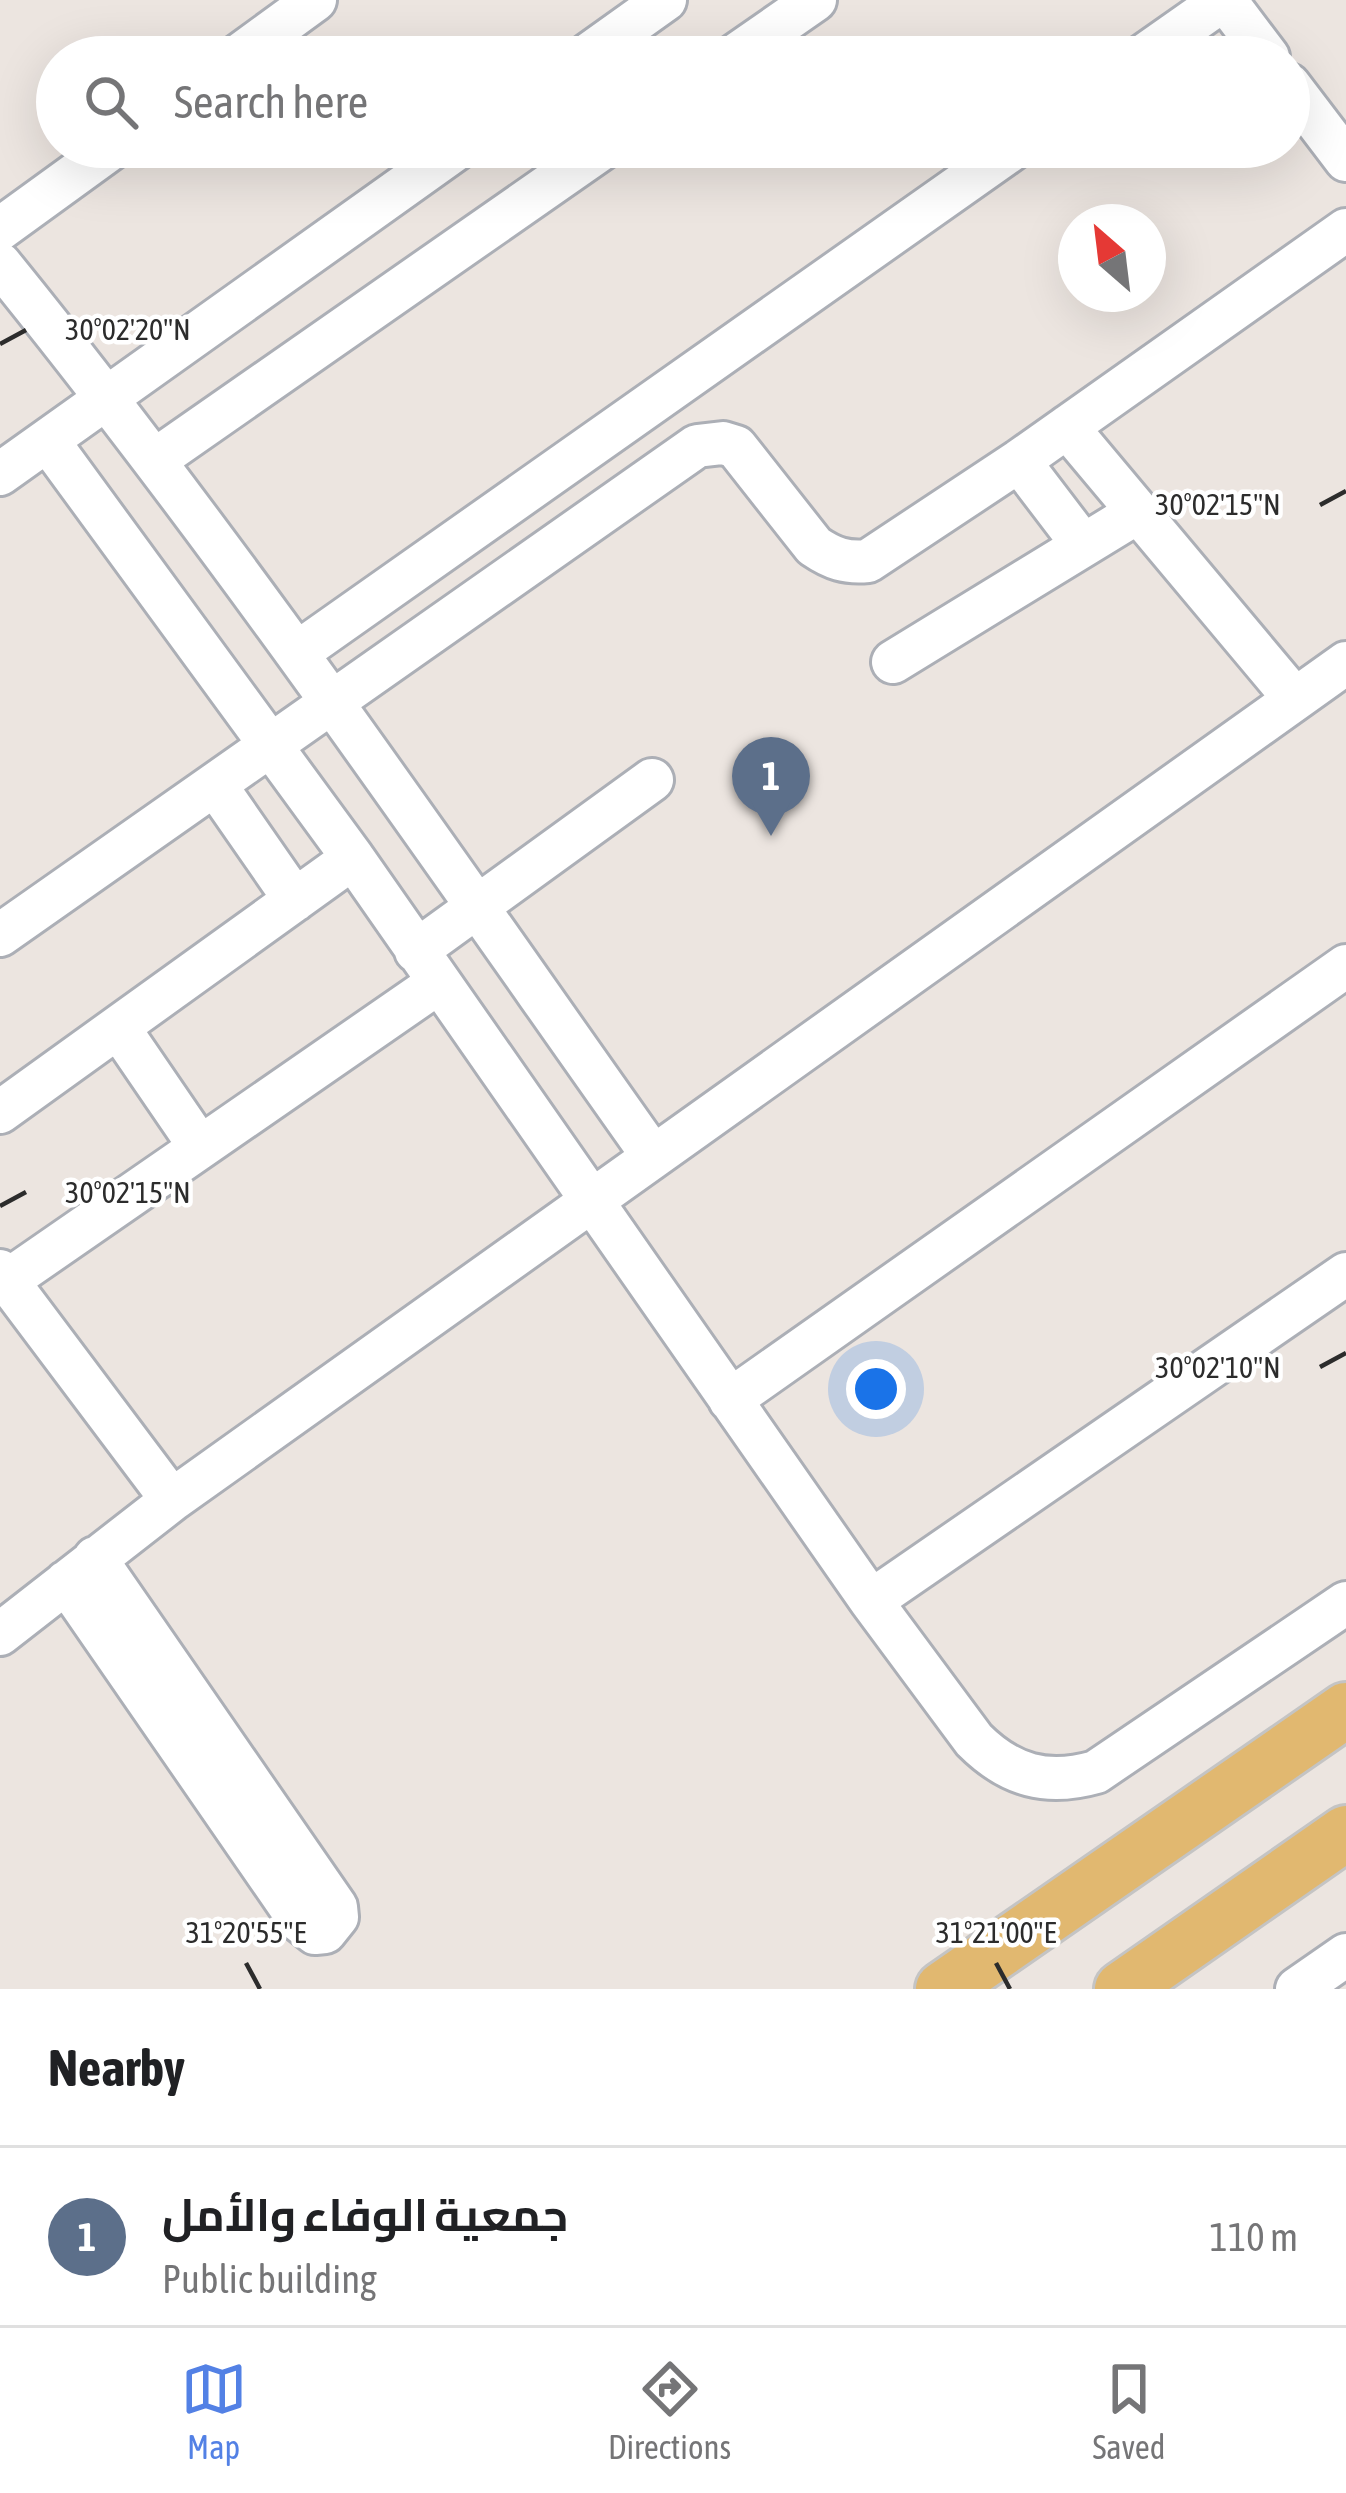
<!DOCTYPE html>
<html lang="en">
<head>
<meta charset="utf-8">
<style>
  :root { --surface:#fff; --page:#f6f6f6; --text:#202124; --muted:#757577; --line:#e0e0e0; --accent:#5381e5 }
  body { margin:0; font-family:"Asap Condensed",Cairo,sans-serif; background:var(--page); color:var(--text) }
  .compass { position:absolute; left:1058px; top:204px; width:108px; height:108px; border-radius:50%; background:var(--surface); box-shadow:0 12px 48px #0002; rotate:332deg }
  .you { position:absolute; left:876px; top:1389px; width:42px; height:42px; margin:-30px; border:9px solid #fff; border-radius:50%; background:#1a73e8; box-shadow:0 0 0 18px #1a73e833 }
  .badge { display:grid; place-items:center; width:78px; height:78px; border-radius:50%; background:var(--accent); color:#fff; font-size:39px; font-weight:700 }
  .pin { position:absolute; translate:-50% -99px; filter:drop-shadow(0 3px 6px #0008) }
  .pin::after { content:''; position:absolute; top:63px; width:42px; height:36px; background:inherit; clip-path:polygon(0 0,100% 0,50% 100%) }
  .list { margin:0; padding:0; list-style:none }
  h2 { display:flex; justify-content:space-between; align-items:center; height:156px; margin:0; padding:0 48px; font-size:51px }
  h2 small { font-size:39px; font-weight:400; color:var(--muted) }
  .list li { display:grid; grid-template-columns:78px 1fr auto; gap:36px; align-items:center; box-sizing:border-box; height:180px; padding:0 48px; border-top:3px solid var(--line) }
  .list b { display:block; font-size:45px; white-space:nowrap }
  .list p { margin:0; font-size:39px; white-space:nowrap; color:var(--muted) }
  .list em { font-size:39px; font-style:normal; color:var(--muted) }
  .icon { flex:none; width:66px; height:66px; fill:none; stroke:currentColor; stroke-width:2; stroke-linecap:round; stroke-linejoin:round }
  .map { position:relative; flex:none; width:1346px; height:1989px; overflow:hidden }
  .search { position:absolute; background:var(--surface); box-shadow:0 12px 48px #0002; left:36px; right:36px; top:36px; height:132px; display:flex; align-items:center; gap:30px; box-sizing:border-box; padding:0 42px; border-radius:66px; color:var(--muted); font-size:45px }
  .sheet { height:336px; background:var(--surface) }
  nav { display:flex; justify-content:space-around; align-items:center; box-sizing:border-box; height:168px; border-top:3px solid var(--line); background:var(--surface); font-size:33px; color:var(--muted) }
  nav a { display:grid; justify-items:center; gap:6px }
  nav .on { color:var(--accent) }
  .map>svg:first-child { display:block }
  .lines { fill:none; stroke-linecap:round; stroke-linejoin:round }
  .minor-casing { stroke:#acafb6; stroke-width:48 }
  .major-casing { stroke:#c4c4c4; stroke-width:60 }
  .minor { stroke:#fff; stroke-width:42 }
  .major { stroke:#e1b870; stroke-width:54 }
  .ticks { fill:none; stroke:#2c2c2c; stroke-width:4.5 }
  .ticks-label { font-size:30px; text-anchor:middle; fill:#2c2c2c; stroke:#fff; stroke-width:9; stroke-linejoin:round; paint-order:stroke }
</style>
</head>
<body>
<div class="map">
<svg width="1346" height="1989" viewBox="0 0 1346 1989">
  <rect width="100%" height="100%" fill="#ece5e0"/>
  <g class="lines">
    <defs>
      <path id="minor" d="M1225,0L1268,57
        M237,57L315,0
        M585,57L665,0
        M733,57L815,0
        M1142,57L1223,0
        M1289,85L1346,160
        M0,229L113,147
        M0,264C232,550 439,854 652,1155
        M1067,427L1294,698
        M48,441L353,858L871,1601L974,1740C1010,1776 1047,1786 1096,1772L1346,1603
        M155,460L604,147
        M1019,461L1083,545
        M0,474L459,147
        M297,653L1015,147
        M893,662L1138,512
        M216,786L295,900
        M0,935L697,446L723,443L736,447L814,546C833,559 846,563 868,561L1019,461L1346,230
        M416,951L652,780
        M118,1027L200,1147
        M0,1112L353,858
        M0,1271L172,1500
        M7,1281L438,983
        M730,1400L1346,966
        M66,1582L300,1921L315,1933L325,1932L337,1917L336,1907L95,1558
        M871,1601L1346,1274
        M0,1634L172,1500L1346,663
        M1297,1989L1346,1955"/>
      <path id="major" d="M943,1989L1346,1710
        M1122,1989L1346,1833"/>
    </defs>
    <use href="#minor" class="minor-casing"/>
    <use href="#major" class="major-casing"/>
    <use href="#minor" class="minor"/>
    <use href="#major" class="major"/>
  </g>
  <path class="ticks" d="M0,344L26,330M1320,505L1346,491M0,1206L26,1192M1320,1367L1346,1353M246,1963L260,1989M996,1963L1010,1989"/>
  <g class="ticks-label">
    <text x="128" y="340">30°02'20"N</text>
    <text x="1218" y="515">30°02'15"N</text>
    <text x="128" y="1203">30°02'15"N</text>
    <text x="1218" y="1378">30°02'10"N</text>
    <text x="246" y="1943">31°20'55"E</text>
    <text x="996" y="1943">31°21'00"E</text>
  </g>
</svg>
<svg class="compass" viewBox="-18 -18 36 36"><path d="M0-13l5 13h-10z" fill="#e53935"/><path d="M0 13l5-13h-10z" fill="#757577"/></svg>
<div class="you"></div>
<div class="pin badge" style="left:771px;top:836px;background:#5c6f8a">1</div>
<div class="search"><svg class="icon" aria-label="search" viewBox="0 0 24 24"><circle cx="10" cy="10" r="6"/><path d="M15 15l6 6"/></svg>Search here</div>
</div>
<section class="sheet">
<h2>Nearby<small></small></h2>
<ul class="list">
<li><span class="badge" style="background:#5c6f8a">1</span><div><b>جمعية الوفاء والأمل</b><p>Public building</p></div><em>110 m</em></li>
</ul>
</section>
<nav>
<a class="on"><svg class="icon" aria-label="map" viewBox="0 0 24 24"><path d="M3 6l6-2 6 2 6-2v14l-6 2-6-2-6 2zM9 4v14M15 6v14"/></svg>Map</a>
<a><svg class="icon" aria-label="directions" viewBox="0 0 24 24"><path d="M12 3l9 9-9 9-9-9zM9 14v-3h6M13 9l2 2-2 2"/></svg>Directions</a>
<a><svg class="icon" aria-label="saved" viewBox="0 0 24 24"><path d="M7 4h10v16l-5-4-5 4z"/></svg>Saved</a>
</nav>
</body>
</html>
